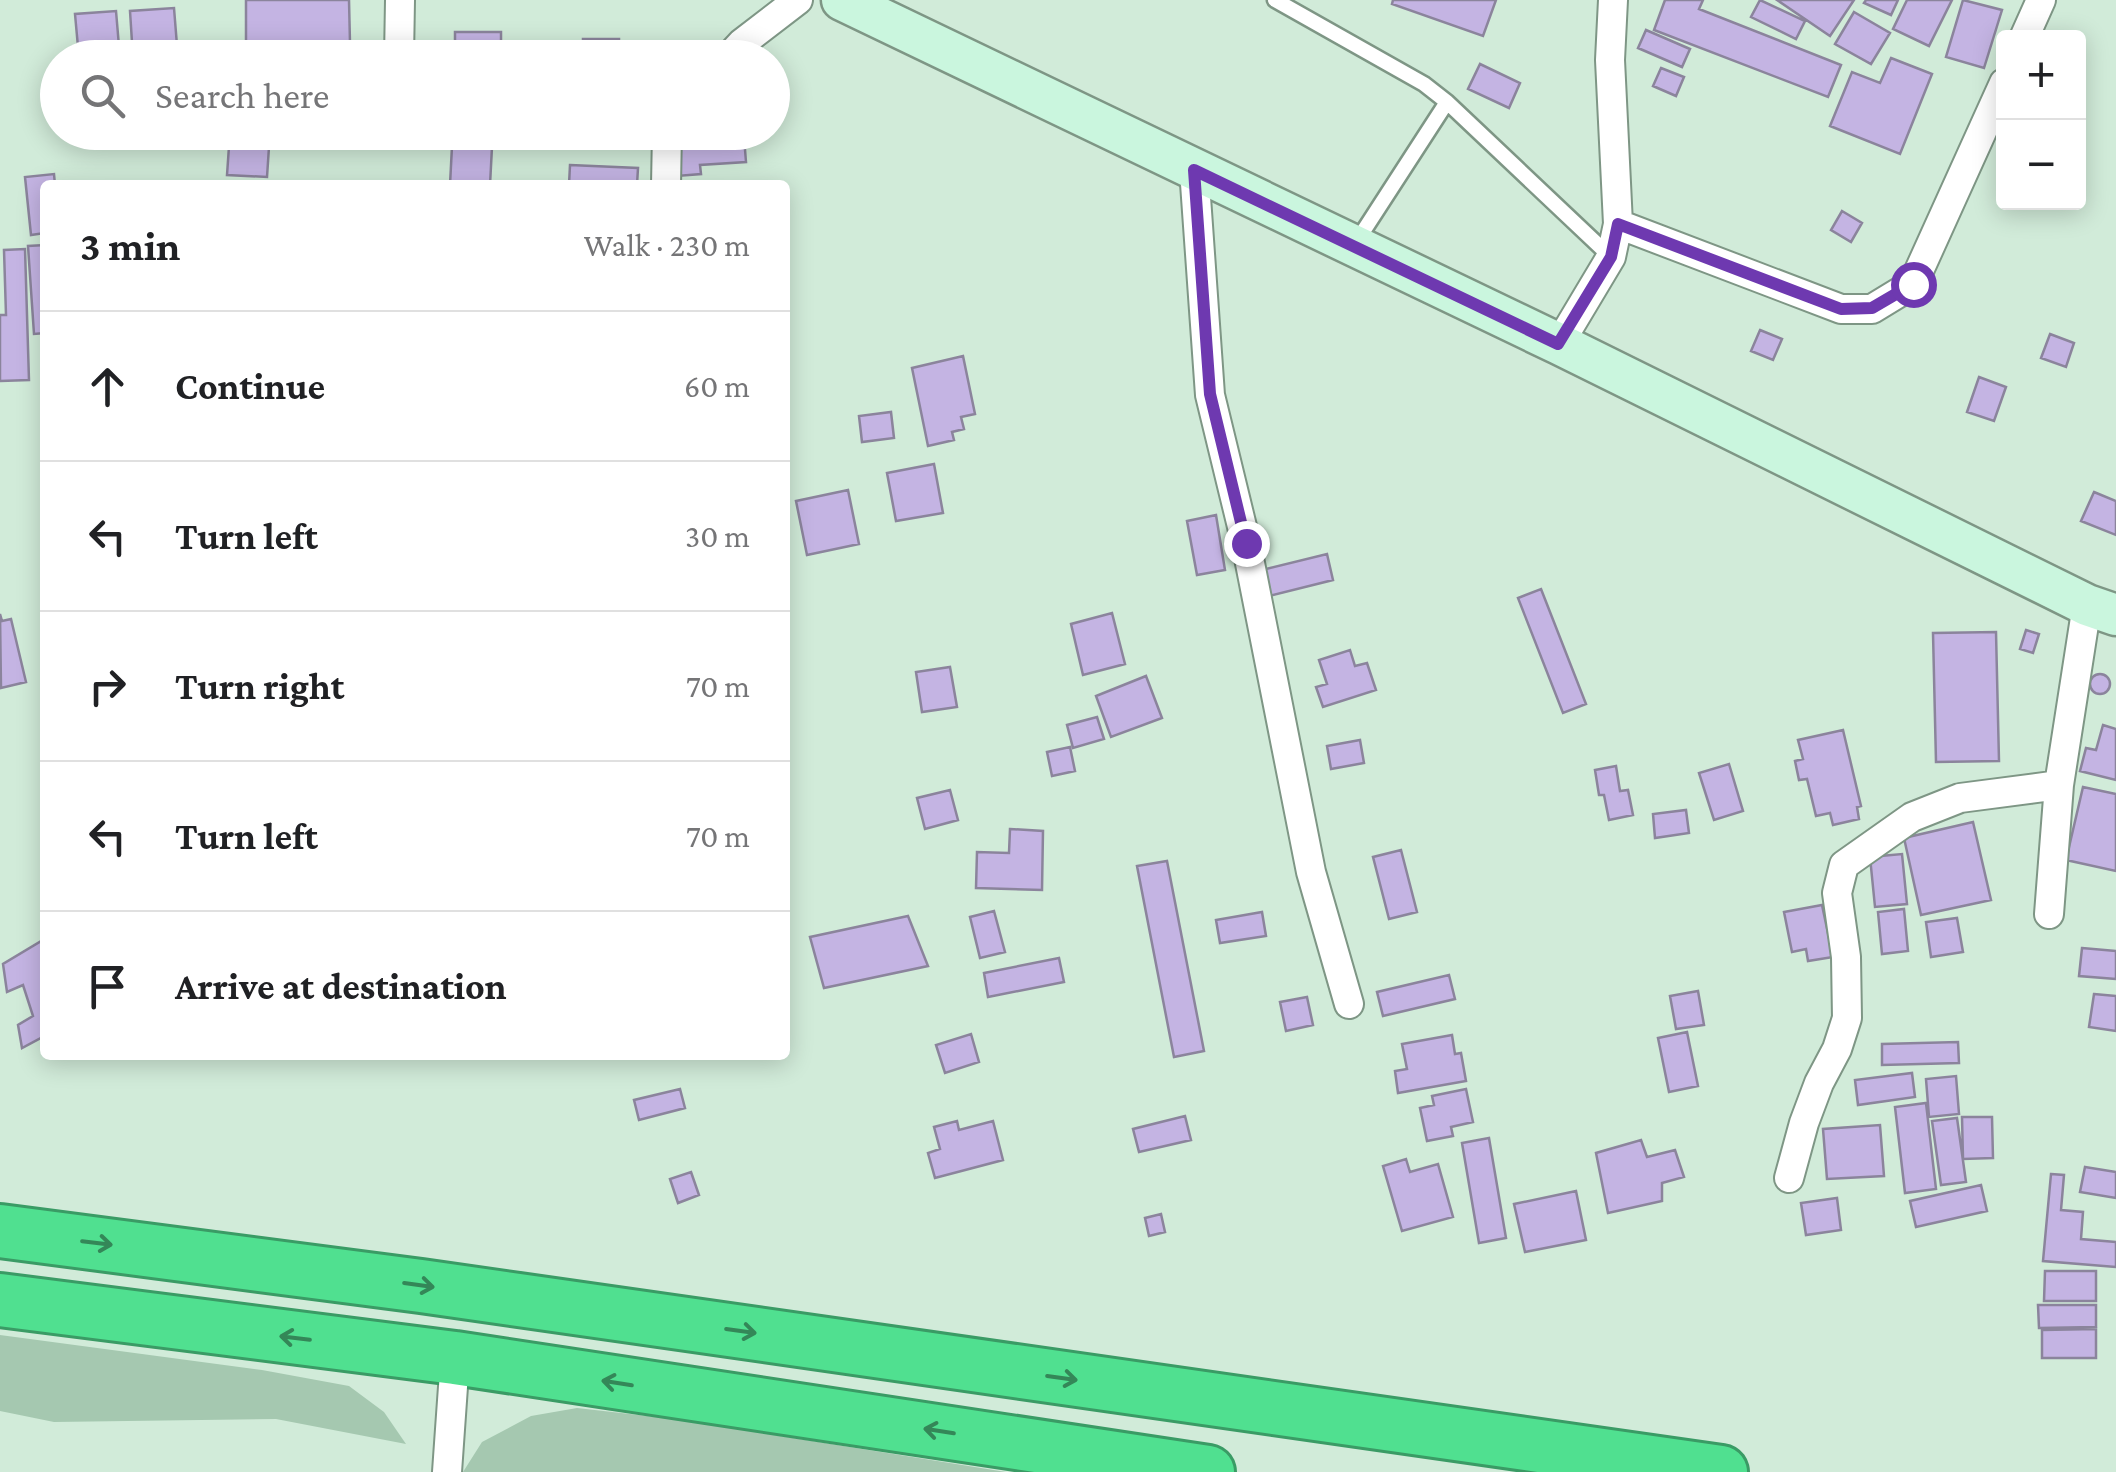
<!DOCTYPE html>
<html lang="en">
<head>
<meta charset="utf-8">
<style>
  :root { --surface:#fff; --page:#f2f2f2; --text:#202124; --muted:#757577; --line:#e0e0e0 }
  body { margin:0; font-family:"Crimson Pro",serif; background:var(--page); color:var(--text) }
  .controls { position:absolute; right:30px; top:30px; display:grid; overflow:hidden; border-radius:10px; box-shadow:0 5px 25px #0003 }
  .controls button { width:90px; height:90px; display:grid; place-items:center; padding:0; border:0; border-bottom:2px solid var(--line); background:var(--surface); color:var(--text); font:50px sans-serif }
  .stop { position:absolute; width:30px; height:30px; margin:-22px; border:8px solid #6e39b0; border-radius:50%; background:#fff }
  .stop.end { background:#6e39b0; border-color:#fff; box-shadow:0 2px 10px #0008 }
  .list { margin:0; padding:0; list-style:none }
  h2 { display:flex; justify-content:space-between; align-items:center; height:130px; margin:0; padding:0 40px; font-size:42px }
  h2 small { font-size:32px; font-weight:400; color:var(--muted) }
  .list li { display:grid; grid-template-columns:65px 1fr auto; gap:30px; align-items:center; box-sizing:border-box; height:150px; padding:0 40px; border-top:2px solid var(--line) }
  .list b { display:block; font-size:38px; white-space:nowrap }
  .list em { font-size:32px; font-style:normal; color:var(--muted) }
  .icon { flex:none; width:55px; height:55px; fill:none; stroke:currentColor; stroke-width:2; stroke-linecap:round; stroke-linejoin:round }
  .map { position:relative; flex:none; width:2116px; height:1472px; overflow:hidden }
  .search { position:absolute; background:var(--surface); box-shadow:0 5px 25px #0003; left:40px; top:40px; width:750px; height:110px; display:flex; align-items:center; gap:25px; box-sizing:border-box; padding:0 35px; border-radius:55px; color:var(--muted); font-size:38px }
  .panel { position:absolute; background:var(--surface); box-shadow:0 5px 25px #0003; left:40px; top:180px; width:750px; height:880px; border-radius:10px }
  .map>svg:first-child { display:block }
  .green { fill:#a5c8b0 }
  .building { fill:#c4b4e3; stroke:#8b849c; stroke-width:2.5 }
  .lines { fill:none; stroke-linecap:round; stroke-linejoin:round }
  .lane-casing { stroke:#7e9685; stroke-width:19 }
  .street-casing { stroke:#7e9685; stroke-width:32 }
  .secondary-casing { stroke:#7e9685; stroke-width:45 }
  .highway-casing { stroke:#3a9b65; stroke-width:58 }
  .lane { stroke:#fff; stroke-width:14 }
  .street { stroke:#fff; stroke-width:28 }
  .secondary { stroke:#caf6de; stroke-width:40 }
  .highway { stroke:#50e090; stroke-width:52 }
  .oneway { stroke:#348758 }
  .route { stroke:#6e39b0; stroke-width:12 }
</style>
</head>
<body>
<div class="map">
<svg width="2116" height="1472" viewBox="0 0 2116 1472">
  <rect width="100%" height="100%" fill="#d1ebd9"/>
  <path class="green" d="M0,1335L262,1370L349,1386L384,1412L406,1444L276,1419L54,1422L0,1411Z
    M577,1408L674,1419L1006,1472H463L482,1442L531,1416Z"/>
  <path class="building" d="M246,0H349L350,43L246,45Z
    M1393,0H1496L1483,36L1392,4Z
    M1665,0H1703L1699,9L1841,65L1828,97L1654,30Z
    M1760,0L1805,21L1796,39L1751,17Z
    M1777,0H1854L1830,36Z
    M1866,0H1898L1891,15L1864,3Z
    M1907,0H1952L1929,46L1893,29Z
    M1963,0L2002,10L1984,68L1946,57Z
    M174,8L178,58H133L130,11Z
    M116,11L120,58H79L75,14Z
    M1854,12L1890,33L1871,64L1835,44Z
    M1646,30L1690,49L1682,67L1638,48Z
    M455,32H501V58H445L455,57Z
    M583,39H619V58H583Z
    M1891,58L1932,74L1900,154L1830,126L1852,72L1880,83Z
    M1480,64L1520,83L1509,108L1468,89Z
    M1661,68L1684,77L1676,96L1653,86Z
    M95,132H174V145L95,146Z
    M230,132H270L267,177L227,175Z
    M568,132H617V141L568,140Z
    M744,137L746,162L700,165L701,174L677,176L674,143Z
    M452,146L492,147L490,185H450Z
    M570,165L638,168L637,185H569Z
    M54,174L55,185H45V233L31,235L25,177Z
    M1842,211L1862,223L1851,242L1831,230Z
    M45,245V333L34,334L28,246Z
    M25,249L29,380L0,381V315H6L4,250Z
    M1760,330L1782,339L1773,360L1751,351Z
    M2050,334L2074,343L2066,367L2041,358Z
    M963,356L975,414L961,417L964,429L952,432L954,440L928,446L912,368Z
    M1979,377L2006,387L1994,421L1967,412Z
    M891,412L894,438L862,442L859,416Z
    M934,464L943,513L896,521L887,473Z
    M848,490L859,544L807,555L796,501Z
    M2094,492L2116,501V535L2081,521Z
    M1216,515L1225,570L1197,575L1187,521Z
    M1327,554L1333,580L1269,596L1262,570Z
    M1541,589L1586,704L1563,713L1518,598Z
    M1112,613L1125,664L1083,675L1071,624Z
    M0,614L2,621L11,619L26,682L1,688Z
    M2026,630L2039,634L2033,653L2020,649Z
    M1996,632L1999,761L1936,762L1933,633Z
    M1350,650L1355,666L1367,663L1376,690L1323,707L1316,687L1327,684L1319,660Z
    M950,667L957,707L922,712L916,672Z
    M2090 684a10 10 0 1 1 20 0a10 10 0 1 1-20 0Z
    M1146,676L1162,718L1111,737L1096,696Z
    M1097,717L1104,739L1073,748L1067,725Z
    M2103,725L2116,729V780L2080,771L2086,748L2096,750Z
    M1843,730L1861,806L1857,807L1859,819L1833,825L1830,813L1816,816L1807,779L1799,780L1795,761L1803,759L1798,740Z
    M1360,740L1364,763L1331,769L1327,746Z
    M1070,747L1075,771L1052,776L1047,752Z
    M1729,764L1743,811L1714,820L1699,773Z
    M1616,766L1620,791L1628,790L1633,815L1609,820L1604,795H1599L1595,770Z
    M2083,787L2116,794V871L2066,860Z
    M950,790L958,820L925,829L917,798Z
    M1686,810L1689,833L1655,838L1653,814Z
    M1973,822L1991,900L1921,915L1904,838Z
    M1010,829L1043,831L1042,890L976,888L977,852L1009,853Z
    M1401,850L1417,912L1389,919L1373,857Z
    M1902,854L1907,904L1875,907L1870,857Z
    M1167,861L1204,1051L1174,1057L1137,866Z
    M1822,905L1833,957L1808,961L1806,949L1792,952L1784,912Z
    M1904,909L1908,951L1882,954L1878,912Z
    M994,911L1005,952L980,958L970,917Z
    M1262,912L1266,936L1220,943L1216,920Z
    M908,916L928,966L824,988L810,937Z
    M1957,918L1963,952L1931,957L1926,922Z
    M43,940L45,947V1044L41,1038L22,1048L18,1025L33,1016L23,985L7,992L3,964Z
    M2082,948L2116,951V979L2079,976Z
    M1059,958L1064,982L988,997L984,973Z
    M1449,975L1455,999L1383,1016L1377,992Z
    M1698,991L1704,1025L1676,1029L1670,996Z
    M2094,994L2116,996V1031L2089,1027Z
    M1307,997L1313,1025L1286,1031L1280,1002Z
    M1687,1032L1698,1086L1669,1092L1658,1038Z
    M971,1034L979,1062L945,1073L936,1045Z
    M1452,1035L1455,1054L1461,1053L1466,1081L1398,1093L1395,1071L1407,1069L1402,1044Z
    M1958,1042L1959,1063L1882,1065V1044Z
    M1912,1073L1915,1097L1858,1105L1855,1080Z
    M1956,1076L1959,1114L1929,1117L1926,1079Z
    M680,1089L685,1108L639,1120L634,1100Z
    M1466,1089L1473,1122L1451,1127L1453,1136L1427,1141L1420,1108L1434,1105L1432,1096Z
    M1926,1103L1936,1189L1905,1193L1895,1107Z
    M1185,1116L1191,1140L1139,1152L1133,1129Z
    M1962,1117H1992L1993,1158L1963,1159Z
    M1957,1118L1966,1182L1941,1185L1932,1121Z
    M957,1121L959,1130L993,1121L1003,1160L935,1178L928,1153L940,1149L934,1127Z
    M1880,1125L1884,1176L1827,1179L1823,1129Z
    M1489,1138L1506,1238L1479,1243L1462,1143Z
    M1641,1140L1647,1157L1675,1150L1684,1177L1662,1183V1201L1608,1213L1596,1153Z
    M1406,1159L1410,1172L1438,1164L1453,1217L1402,1231L1383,1166Z
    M2085,1167L2116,1172V1198L2080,1192Z
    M691,1172L699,1195L678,1203L670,1179Z
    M2051,1174L2064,1175L2061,1210L2083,1212L2081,1239L2116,1242V1267L2043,1261Z
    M1981,1185L1987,1211L1916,1227L1910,1201Z
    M1576,1191L1586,1240L1525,1252L1514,1204Z
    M1837,1198L1841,1230L1806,1235L1801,1203Z
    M1161,1214L1165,1232L1149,1236L1145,1218Z
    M2045,1271H2096V1301H2044Z
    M2038,1305H2096V1327L2039,1328Z
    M2096,1329V1358H2042V1330Z"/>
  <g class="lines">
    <defs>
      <path id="lane" d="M1275,0L1424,84L1447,102L1611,257
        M1355,244L1447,102"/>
      <path id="street" d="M2024,38L2041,0
        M399,58L400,0
        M728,58L742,43L798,0
        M1194,169L1210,395L1246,543L1311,872L1349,1004
        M666,185L667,132
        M1618,224L1841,309H1872L1913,284L2004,83
        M1559,344L1611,257L1618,224L1610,60L1613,0
        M2049,914L2059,785L2087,605
        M1789,1178L1804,1123L1819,1083L1837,1049L1847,1018L1846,957L1837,893L1844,865L1912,817L1960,798L2059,785
        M447,1472L455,1358"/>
      <path id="secondary" d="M842,0L1559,344L2087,605L2116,615"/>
      <path id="highway" d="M0,1231L421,1286L1721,1472
        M0,1300L455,1358L1208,1472"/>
    </defs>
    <use href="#lane" class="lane-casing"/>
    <use href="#street" class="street-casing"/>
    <use href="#secondary" class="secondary-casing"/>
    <use href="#highway" class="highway-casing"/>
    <use href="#lane" class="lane"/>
    <use href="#street" class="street"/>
    <use href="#secondary" class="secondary"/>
    <use href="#highway" class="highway"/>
  </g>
  <defs><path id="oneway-shaft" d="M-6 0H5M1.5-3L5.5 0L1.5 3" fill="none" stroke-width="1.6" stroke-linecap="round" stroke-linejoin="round" transform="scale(2.5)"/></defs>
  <g class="oneway">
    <use href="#oneway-shaft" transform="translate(97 1243) rotate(7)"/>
    <use href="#oneway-shaft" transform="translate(419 1285) rotate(8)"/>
    <use href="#oneway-shaft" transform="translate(741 1331) rotate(8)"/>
    <use href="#oneway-shaft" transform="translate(295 1338) rotate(-173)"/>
    <use href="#oneway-shaft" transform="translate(1062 1378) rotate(8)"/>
    <use href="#oneway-shaft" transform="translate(617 1383) rotate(-171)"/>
    <use href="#oneway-shaft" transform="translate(939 1431) rotate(-171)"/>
  </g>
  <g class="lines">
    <path class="route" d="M1246,543L1210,394L1194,170L1558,344L1611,257L1618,224L1841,309L1872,308L1913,284"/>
  </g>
</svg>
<div class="controls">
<button>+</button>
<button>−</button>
</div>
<div class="stop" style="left:1913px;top:284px"></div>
<div class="stop end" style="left:1246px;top:543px"></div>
<div class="search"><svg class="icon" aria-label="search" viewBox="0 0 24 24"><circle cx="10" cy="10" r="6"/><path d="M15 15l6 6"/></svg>Search here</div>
<section class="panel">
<h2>3 min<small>Walk · 230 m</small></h2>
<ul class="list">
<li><svg class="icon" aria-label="ahead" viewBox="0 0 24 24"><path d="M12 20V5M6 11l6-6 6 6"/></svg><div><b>Continue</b></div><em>60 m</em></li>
<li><svg class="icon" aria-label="left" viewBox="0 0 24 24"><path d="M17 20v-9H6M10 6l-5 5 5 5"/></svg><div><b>Turn left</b></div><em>30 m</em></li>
<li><svg class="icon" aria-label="right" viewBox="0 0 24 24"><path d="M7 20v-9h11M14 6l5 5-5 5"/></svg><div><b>Turn right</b></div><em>70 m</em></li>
<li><svg class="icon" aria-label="left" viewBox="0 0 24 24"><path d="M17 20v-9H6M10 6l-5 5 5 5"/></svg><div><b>Turn left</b></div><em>70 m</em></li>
<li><svg class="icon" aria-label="arrive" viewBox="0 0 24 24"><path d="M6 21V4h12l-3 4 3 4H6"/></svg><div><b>Arrive at destination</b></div></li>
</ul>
</section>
</div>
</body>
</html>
